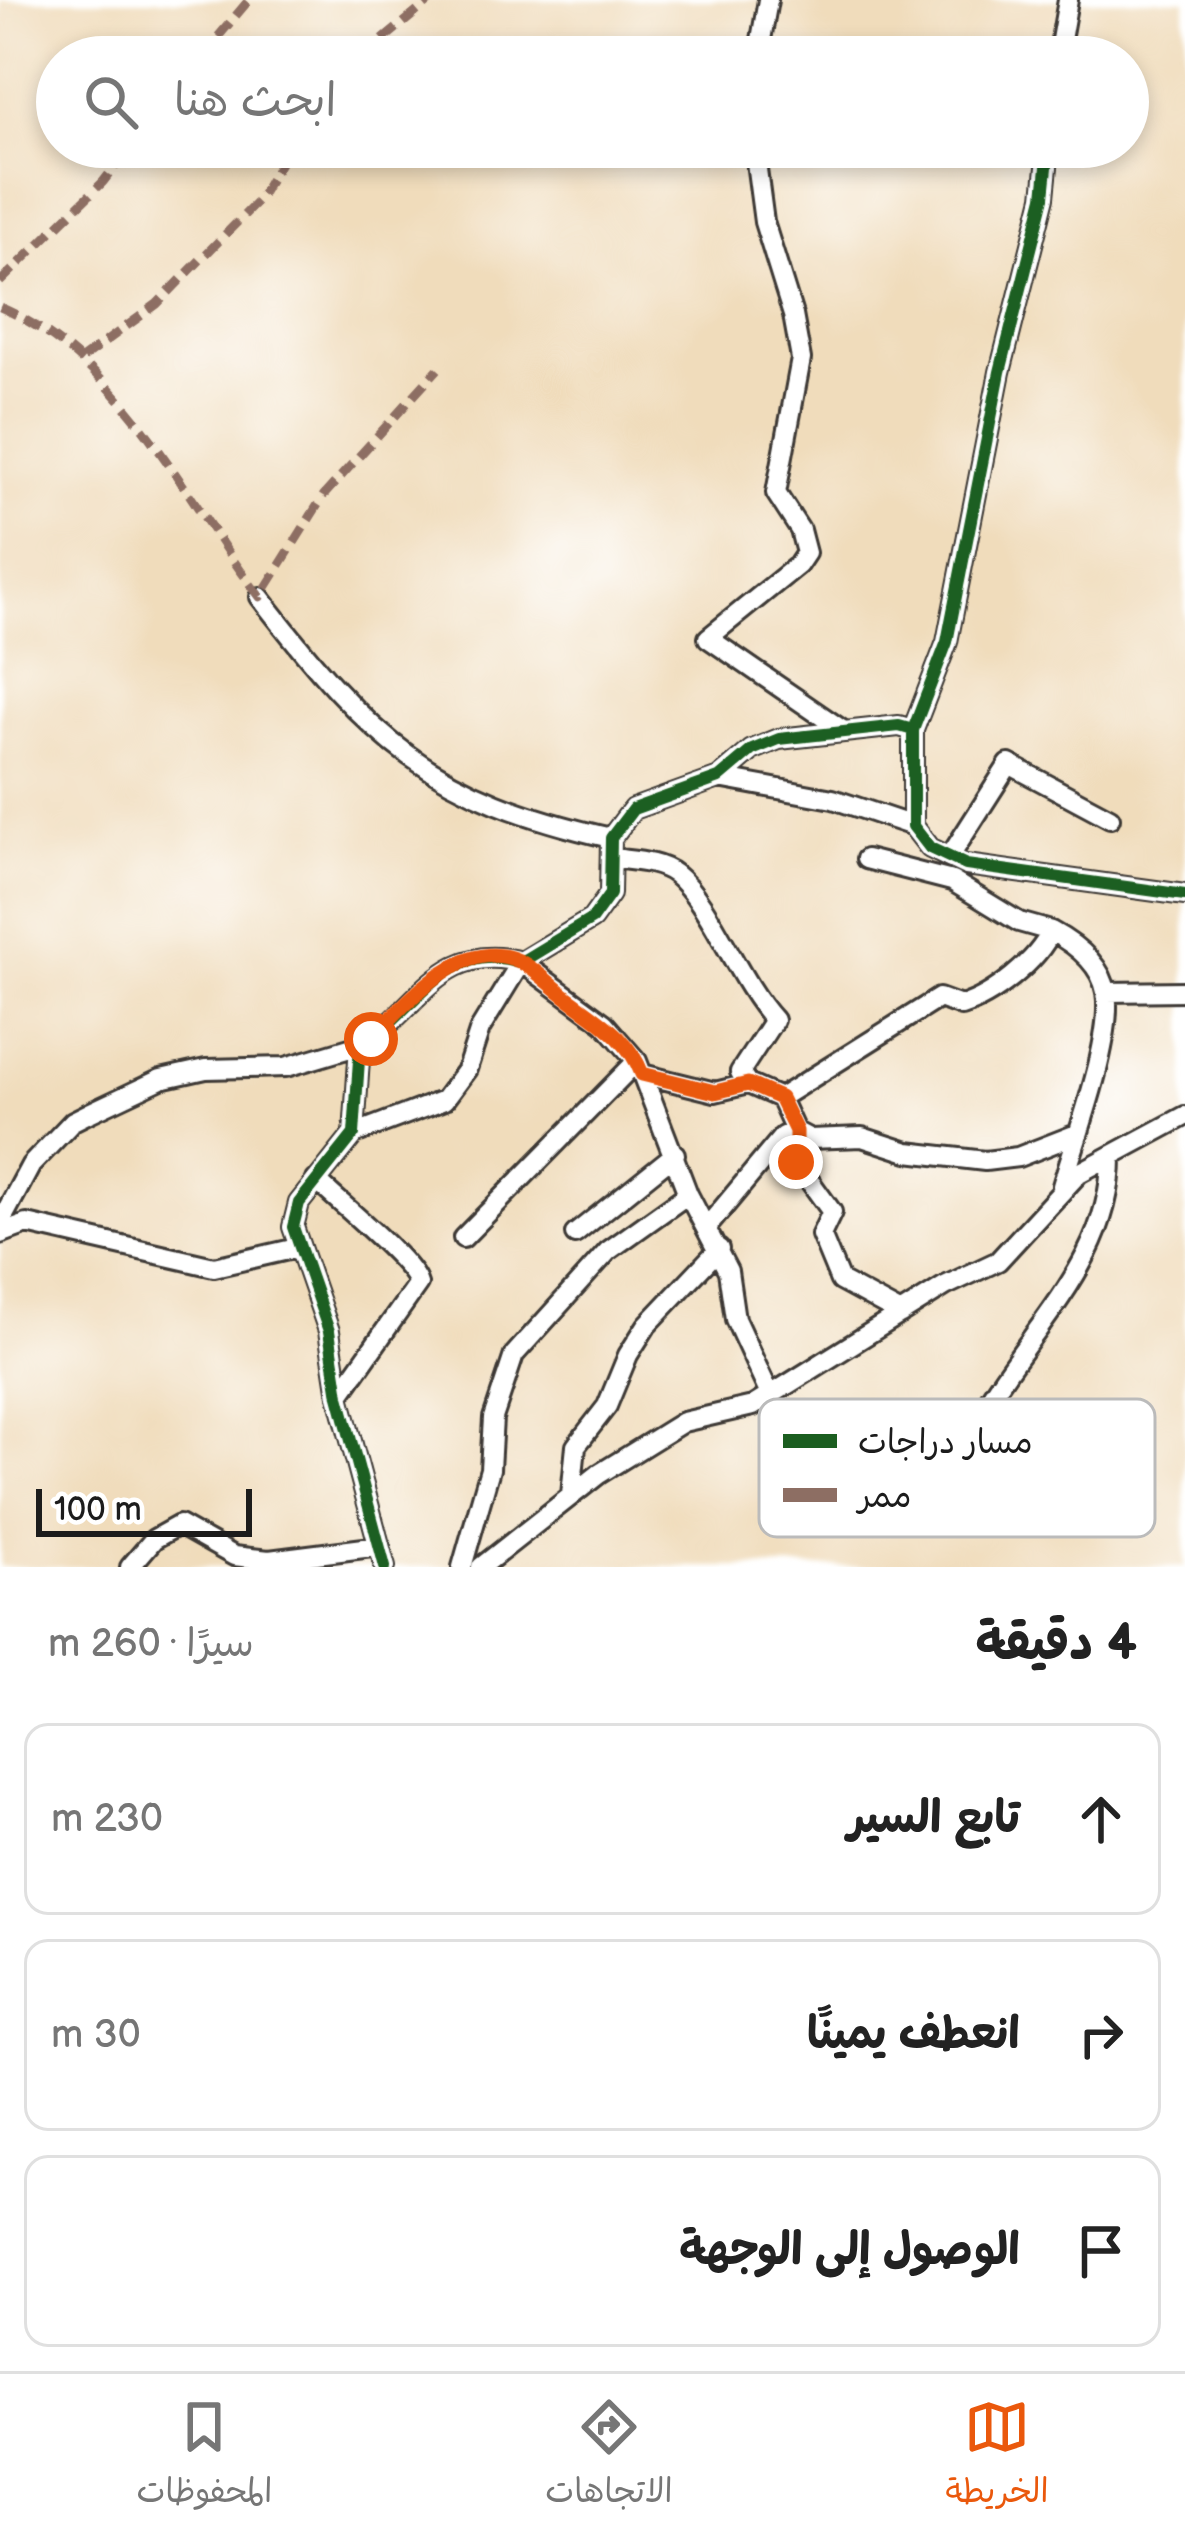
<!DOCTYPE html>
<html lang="ar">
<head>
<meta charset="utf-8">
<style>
  :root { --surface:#fff; --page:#f2f2f2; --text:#222; --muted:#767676; --line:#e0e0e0; --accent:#ea580c }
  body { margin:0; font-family:"Balsamiq Sans","Playpen Sans Arabic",sans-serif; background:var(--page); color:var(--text); direction:rtl }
  .scale { position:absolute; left:36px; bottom:30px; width:216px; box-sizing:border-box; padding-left:12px; border:6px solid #1c1c1c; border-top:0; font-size:33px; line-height:42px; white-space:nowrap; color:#1c1c1c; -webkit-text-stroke:9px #fff; paint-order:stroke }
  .stop { position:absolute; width:36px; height:36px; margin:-27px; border:9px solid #ea580c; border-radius:50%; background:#fff }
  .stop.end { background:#ea580c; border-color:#fff; box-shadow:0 3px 12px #0008 }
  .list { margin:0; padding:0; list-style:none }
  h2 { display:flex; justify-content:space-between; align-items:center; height:156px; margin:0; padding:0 48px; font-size:51px }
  h2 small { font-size:39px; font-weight:400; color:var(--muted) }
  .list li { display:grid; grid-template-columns:78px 1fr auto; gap:36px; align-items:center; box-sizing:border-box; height:192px; margin:0 24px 24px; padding:0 24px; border:3px solid var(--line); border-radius:24px }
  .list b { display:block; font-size:45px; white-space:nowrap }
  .list em { font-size:39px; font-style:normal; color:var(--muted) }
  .icon { flex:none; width:66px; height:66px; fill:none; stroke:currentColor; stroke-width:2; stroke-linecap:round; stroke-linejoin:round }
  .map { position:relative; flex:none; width:1185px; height:1567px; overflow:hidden; direction:ltr }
  .search { position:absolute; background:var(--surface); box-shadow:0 6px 18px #0003; left:36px; right:36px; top:36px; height:132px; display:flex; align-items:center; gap:30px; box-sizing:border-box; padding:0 42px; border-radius:66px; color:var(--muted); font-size:45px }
  .sheet { height:804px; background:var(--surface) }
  nav { display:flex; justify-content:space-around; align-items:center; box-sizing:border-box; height:168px; border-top:3px solid var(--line); background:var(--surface); font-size:33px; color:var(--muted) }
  nav a { display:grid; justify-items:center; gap:6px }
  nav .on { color:var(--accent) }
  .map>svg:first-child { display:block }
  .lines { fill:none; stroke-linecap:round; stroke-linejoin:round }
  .minor-casing { stroke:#3c3934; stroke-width:24 }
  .minor { stroke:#fff; stroke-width:18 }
  .quiet { stroke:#8d6e63; stroke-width:9; stroke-dasharray:18 9; stroke-linecap:butt }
  .cycleway-casing { stroke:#fff; stroke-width:20 }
  .cycleway { stroke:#1b5e20; stroke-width:12 }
  .route { stroke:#ea580c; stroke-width:15 }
  .key { fill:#fff; stroke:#bbb; stroke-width:3 }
  .key-label { font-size:33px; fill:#1c1c1c }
</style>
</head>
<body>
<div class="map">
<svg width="1185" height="1567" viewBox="0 0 1185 1567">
  <rect width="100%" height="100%" fill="#fff"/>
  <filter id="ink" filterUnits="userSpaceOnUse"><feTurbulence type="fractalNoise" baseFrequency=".00833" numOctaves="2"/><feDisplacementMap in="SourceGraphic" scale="24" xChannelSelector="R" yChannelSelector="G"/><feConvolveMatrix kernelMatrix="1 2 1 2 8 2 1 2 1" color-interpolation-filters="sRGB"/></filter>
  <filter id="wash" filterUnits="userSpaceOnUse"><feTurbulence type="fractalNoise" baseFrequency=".004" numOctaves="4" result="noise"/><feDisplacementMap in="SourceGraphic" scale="48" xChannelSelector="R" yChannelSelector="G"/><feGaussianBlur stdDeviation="2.7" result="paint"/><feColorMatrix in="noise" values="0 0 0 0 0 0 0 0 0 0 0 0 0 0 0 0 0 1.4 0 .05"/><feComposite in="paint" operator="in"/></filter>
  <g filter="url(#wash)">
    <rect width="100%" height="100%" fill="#f0dcbb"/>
  </g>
  <g filter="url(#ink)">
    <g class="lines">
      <defs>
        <path id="minor" d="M758,57L768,0
          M1058,57L1068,0
          M754,147L764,222L793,315L801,359L776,493L800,530L806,553L798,565L708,638L845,732
          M1049,147L1044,197L1000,372L947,642L913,730V826L930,848L966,865L1185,895
          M260,597C371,741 431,797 611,838
          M719,778L833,799L913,826
          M612,858C632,861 659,861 675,874C710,902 737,980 774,1020L740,1072L748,1084
          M949,858L1009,764L1110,818
          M866,859L952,881L1019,922L1051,931
          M1106,992L1185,991
          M642,1074L715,1092L748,1084L780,1098L795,1131L796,1162L832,1212L821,1235L840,1281L901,1314
          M780,1098L939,998L961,1006C992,997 1038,961 1051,931C1075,944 1101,963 1106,992C1114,1038 1075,1140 1062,1186
          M354,1134L444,1100L467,1069L480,1029L521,962L604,1023L637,1061L688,1194L728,1271L735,1319L771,1397
          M316,1180C337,1201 413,1262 418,1284L339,1396
          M0,1223L31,1165L73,1121L89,1113L161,1079L206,1069L286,1067L360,1045
          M708,1226L783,1136L795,1131L810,1139L862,1137L908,1152L985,1161L1018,1157L1077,1134
          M0,1234L27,1224L214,1267L297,1248
          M575,1234L675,1154
          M463,1238L637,1061
          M571,1495L576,1446L607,1406L628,1355L647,1325L719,1249
          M936,1498C956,1463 972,1425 994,1392C1042,1317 1112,1251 1111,1156
          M130,1567L154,1539L179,1525L234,1556L269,1560L380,1546
          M385,1567L339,1396L329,1331L293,1227L299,1203L354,1134L360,1045C418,1012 440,939 521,962L592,919L610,894L611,838L633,809L719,778L752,750L779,739L899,726L913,730
          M462,1567L490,1469L493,1418L514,1355L608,1251L688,1194
          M481,1567L599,1474L683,1422L753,1406L945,1286L998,1261L1079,1173L1185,1116"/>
      </defs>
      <use href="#minor" class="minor-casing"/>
      <use href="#minor" class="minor"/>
      <path class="quiet" d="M201,57L249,0
        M362,57L431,0
        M0,282L103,182L130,147
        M0,307C123,361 182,495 260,597L324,495L438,369
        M83,358L157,304L258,201L289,147"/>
      <defs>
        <path id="cycleway" d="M1049,147L1044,197L1000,372L947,642L913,730V826L930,848L966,865L1185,895
          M385,1567L339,1396L329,1331L293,1227L299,1203L354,1134L360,1045C418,1012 440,939 521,962L592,919L610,894L611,838L633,809L719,778L752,750L779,739L899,726L913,730"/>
      </defs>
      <use href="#cycleway" class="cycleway-casing"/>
      <use href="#cycleway" class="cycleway"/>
    </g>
  </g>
  <g class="lines" filter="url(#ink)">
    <path class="route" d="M371,1039C406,1003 463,935 519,961C538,970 554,989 572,1001C600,1022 629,1039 642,1074L715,1092L748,1084L780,1098L796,1131V1162"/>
  </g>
  <rect x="759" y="1399" width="396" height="138" rx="18" class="key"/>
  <rect x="783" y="1434" width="54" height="14" fill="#1b5e20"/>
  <rect x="783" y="1488" width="54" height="14" fill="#8d6e63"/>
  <g class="key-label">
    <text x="858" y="1453">مسار دراجات</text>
    <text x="858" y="1507">ممر</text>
  </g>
</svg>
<div class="scale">100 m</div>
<div class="stop" style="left:371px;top:1039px"></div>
<div class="stop end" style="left:796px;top:1162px"></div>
<div class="search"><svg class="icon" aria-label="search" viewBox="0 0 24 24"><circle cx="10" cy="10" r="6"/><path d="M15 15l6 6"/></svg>ابحث هنا</div>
</div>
<section class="sheet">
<h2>4 دقيقة<small>سيرًا · 260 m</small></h2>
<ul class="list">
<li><svg class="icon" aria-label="ahead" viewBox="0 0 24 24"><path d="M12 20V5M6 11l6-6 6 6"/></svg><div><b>تابع السير</b></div><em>230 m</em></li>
<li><svg class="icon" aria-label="right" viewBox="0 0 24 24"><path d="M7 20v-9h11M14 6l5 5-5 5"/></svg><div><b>انعطف يمينًا</b></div><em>30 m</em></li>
<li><svg class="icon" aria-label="arrive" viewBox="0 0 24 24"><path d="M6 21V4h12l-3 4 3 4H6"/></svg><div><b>الوصول إلى الوجهة</b></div></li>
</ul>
</section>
<nav>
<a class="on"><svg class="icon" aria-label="map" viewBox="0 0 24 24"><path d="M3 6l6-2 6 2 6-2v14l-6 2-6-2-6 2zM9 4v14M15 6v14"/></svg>الخريطة</a>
<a><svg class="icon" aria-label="directions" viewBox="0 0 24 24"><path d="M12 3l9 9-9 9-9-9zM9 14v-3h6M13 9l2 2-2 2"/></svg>الاتجاهات</a>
<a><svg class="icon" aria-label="saved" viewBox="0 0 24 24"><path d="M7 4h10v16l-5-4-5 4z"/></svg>المحفوظات</a>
</nav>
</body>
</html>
